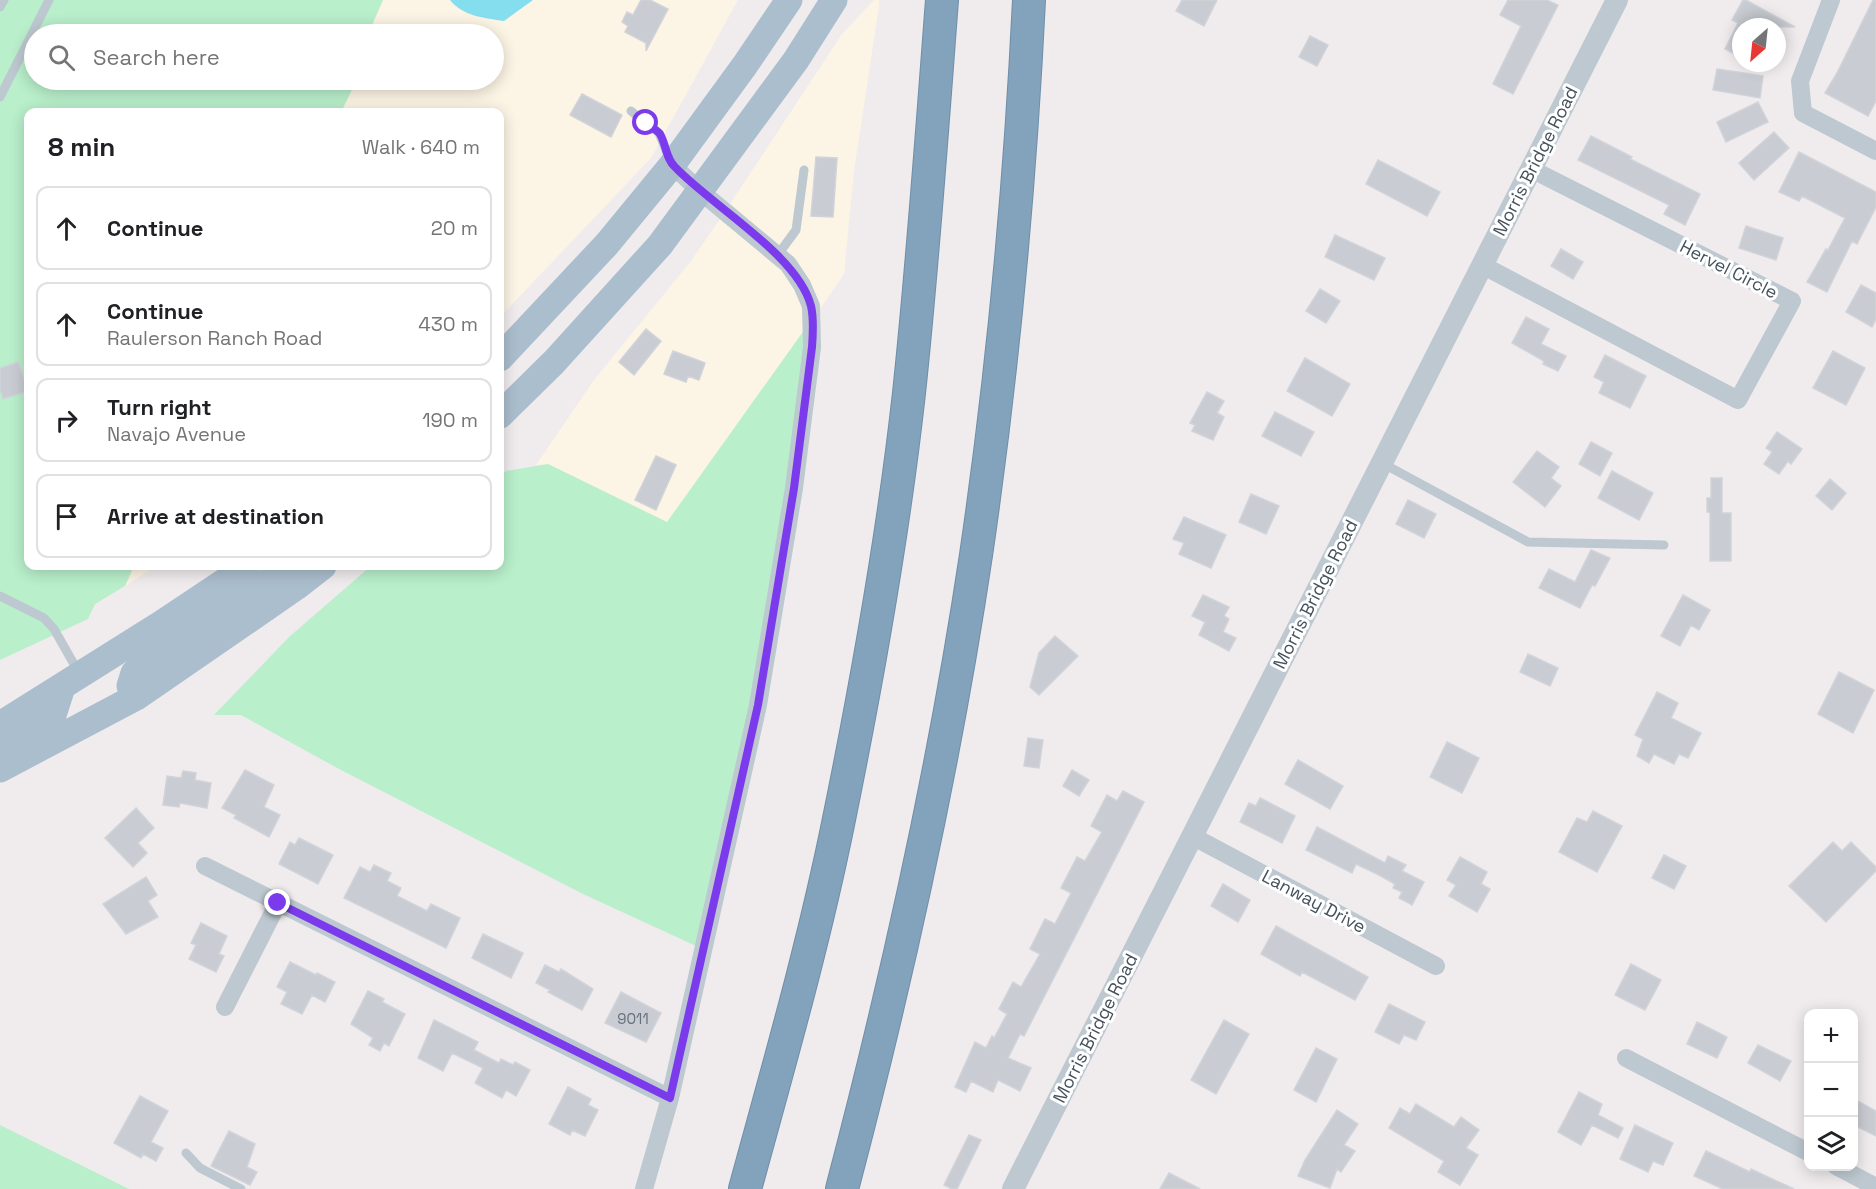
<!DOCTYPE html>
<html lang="en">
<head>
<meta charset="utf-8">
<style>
  :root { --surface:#fff; --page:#f2f2f2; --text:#202124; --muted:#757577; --line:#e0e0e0 }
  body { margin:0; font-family:"Space Grotesk",sans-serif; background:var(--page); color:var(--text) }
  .controls { position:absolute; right:18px; bottom:18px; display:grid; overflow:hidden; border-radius:12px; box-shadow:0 3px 15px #0003 }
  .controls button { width:54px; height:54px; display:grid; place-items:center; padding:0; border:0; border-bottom:2px solid var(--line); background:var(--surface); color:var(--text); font:30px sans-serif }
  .compass { position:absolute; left:1732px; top:18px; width:54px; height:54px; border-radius:50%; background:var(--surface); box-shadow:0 3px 15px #0003; rotate:207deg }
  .stop { position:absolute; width:18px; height:18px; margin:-14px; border:4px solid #7c3aed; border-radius:50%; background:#fff }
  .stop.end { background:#7c3aed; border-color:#fff; box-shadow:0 2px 6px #0008 }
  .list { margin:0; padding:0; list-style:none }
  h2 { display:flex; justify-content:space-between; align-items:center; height:78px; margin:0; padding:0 24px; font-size:26px }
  h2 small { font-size:20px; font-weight:400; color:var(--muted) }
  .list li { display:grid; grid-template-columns:39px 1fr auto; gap:18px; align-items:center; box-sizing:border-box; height:84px; margin:0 12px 12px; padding:0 12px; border:2px solid var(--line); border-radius:12px }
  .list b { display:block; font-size:22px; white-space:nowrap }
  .list p { margin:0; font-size:20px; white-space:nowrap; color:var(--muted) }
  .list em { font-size:20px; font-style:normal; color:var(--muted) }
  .icon { flex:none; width:33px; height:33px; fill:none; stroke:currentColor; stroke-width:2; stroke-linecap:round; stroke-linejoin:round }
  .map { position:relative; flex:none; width:1876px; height:1189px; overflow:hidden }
  .search { position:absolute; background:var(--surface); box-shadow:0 3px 15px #0003; left:24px; top:24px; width:480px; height:66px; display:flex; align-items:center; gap:15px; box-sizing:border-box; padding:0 21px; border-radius:33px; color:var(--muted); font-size:22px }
  .panel { position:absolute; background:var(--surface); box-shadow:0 3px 15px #0003; left:24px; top:108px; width:480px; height:462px; border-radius:12px }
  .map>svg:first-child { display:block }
  .commercial { fill:#fcf4e4 }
  .green { fill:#b9efcb }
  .water { fill:#85deee }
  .building { fill:#c9ccd2; stroke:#d0d3d9; stroke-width:1.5 }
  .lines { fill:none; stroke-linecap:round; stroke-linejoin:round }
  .motorway-casing { stroke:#6e8ea9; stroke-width:34 }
  .service { stroke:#bdc8d0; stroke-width:9 }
  .minor { stroke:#bdc8d0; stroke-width:18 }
  .tertiary { stroke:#bdc8d0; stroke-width:22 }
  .primary { stroke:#abbecd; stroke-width:27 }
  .motorway { stroke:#83a3bd; stroke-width:32 }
  .route { stroke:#7c3aed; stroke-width:8 }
  .labels { text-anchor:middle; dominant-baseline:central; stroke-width:6; stroke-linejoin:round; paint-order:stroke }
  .number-label { font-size:15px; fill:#667079 }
  .street-label { font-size:18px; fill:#45515b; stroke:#fff }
</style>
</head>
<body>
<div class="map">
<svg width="1876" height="1189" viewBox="0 0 1876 1189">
  <rect width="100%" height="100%" fill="#f0eced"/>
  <path class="commercial" d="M383,0H450L454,5L504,21L533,0H738L651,158L500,317V112H334L348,80H494V34H368Z
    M874,0H879V6L854,171L844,274L820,309L795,259L730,204L842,34Z
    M720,219L782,271L795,290L803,309L805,329L667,523L548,464L536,465L594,380L691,261Z
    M134,566H156L125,586Z"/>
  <path class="green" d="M0,0H383L368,34H34V80H357L341,112H28V566H134L125,586L95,604L88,619L0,660Z
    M805,329L804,347L786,487L750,705L696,946L583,894L339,769L241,715H214L289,637L371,566H500V475L506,471L548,464L667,522Z
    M0,1125L129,1189H0Z"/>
  <path class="water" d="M450,0H533L504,21C485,18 462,16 450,0Z"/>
  <path class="building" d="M641,0H650L668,9L646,51V43L625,32L628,26L622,22L627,12L633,15Z
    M1182,0H1217L1204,26L1176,11Z
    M1508,0H1547L1558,5L1513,94L1493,84L1521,26L1500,15Z
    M1743,0H1746L1795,27H1744L1741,25V57L1725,49L1738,23L1732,20Z
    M1873,0H1876V101L1868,116L1825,93L1837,73Z
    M1310,36L1328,45L1317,66L1299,57Z
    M1717,69L1763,76L1760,98L1713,90Z
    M582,94L622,115L611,137L570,115Z
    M1758,102L1768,122L1726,142L1717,122Z
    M1774,132L1789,148L1754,180L1739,163Z
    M1591,136L1632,157L1630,159L1700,194L1685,225L1664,214L1669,205L1578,160Z
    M1799,152L1876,192V207L1857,244L1852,241L1827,292L1807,282L1826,249L1828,250L1845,218L1802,196L1799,201L1779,192Z
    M816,157L837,158L833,217L811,216Z
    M1378,160L1440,192L1427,216L1366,184Z
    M1746,226L1783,238L1776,260L1739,248Z
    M1335,235L1385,258L1374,280L1325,257Z
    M1561,249L1583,262L1573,279L1551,266Z
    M1861,285L1876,293V319L1872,327L1846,312Z
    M1320,289L1340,301L1326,323L1306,311Z
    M1526,317L1549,329L1541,344L1566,356L1558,371L1543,364L1544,361L1512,343Z
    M646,329L661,341L634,375L619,362Z
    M673,351L705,363L699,380L688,376L686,382L664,374Z
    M1833,351L1865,368L1846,405L1813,388Z
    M1605,355L1646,376L1630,408L1599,393L1604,382L1594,377Z
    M1305,358L1350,384L1332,416L1287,391Z
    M18,362L28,391L3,399L0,389V368Z
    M1207,392L1224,401L1217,413L1224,417L1213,440L1192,431L1195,425L1190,423Z
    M1275,412L1314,432L1301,456L1262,436Z
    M1777,432L1802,449L1791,464L1788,461L1779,474L1764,464L1772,452L1766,448Z
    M1591,442L1612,453L1600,476L1579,464Z
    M1537,451L1559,467L1551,478L1561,486L1545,507L1513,482Z
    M656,456L676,465L656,510L635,500Z
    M1612,471L1653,493L1639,520L1598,498Z
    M1711,478H1722V513H1731V561H1710V512H1707V498H1711Z
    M1830,479L1846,493L1832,510L1816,496Z
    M1251,494L1279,506L1266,534L1239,522Z
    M1408,500L1436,514L1424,538L1396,524Z
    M1184,517L1226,535L1211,568L1179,554L1184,543L1173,539Z
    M1591,550L1610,558L1595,586L1592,585L1580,608L1539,588L1549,569L1575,582Z
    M1203,595L1229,607L1224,616L1229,619L1223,632L1236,638L1229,651L1199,635L1205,622L1192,616Z
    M1683,595L1710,610L1699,630L1691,625L1680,646L1661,636Z
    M1055,636L1078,656L1039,695L1030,687L1039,653Z
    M1528,654L1558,668L1550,686L1520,672Z
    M1839,672L1874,690L1853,733L1818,714Z
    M1657,692L1678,703L1671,718L1701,733L1688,758L1679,754L1674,764L1654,754L1649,763L1637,756L1643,739L1635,735Z
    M1028,738L1043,740L1039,768L1024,766Z
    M1447,742L1479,758L1462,793L1430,777Z
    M1298,760L1343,786L1330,809L1285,784Z
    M245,770L274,785L264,807L280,815L269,837L234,818L236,815L222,808Z
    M1072,770L1089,780L1079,796L1063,786Z
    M183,771L196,773L195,780L211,783L207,808L180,803L179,807L163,805L167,776L181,778Z
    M1123,791L1144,802L1024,1036L1020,1034L1008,1058L1031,1068L1020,1091L998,1080L993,1092L971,1081L966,1092L955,1087L975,1042L986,1048L992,1036L994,1038L1007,1014L999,1009L1013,982L1021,987L1040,954L1030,949L1045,919L1055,924L1071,893L1061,888L1077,857L1085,861L1102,832L1091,826L1107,795L1117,801Z
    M1260,798L1295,816L1282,843L1240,822L1249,803L1256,806Z
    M136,808L154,828L138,843L147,853L133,867L105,838Z
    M1593,811L1622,826L1597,872L1559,852L1577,818L1587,822Z
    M1317,827L1385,863L1388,856L1406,865L1402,871L1424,882L1412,905L1399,898L1402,892L1393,888L1395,884L1379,875L1356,864L1352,873L1306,850Z
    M299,838L333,855L318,884L279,864L290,842L295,845Z
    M1833,842L1842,851L1851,842L1876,867V871L1826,922L1789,886Z
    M1664,855L1686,866L1674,889L1652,878Z
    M1460,857L1487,872L1481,884L1490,889L1477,912L1449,896L1456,885L1447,880Z
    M374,865L391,873L387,881L401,888L397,896L427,911L431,904L460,918L446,948L344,898L360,867L370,872Z
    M146,877L157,895L148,901L158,917L126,934L103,904Z
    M1223,884L1250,900L1238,922L1211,906Z
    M201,923L227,936L219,954L224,956L216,972L189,959L196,945L191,943Z
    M1276,926L1368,977L1355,1000L1302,972L1300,976L1261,954Z
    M483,934L523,953L511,978L472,958Z
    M290,962L316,975L317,973L335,982L325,1002L312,995L302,1014L281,1004L287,992L277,987Z
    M1631,964L1661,980L1645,1010L1615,995Z
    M545,965L559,972L561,969L593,989L582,1010L548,992L550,990L536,983Z
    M368,991L384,999L382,1002L405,1014L389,1046L384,1043L380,1051L369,1045L373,1038L351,1024Z
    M621,992L661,1013L646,1042L605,1023Z
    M1389,1004L1425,1022L1416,1040L1404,1035L1399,1044L1375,1032Z
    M434,1020L478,1042L474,1050L499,1063L501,1059L513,1065L515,1062L530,1070L516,1096L506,1090L502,1098L475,1083L483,1068L452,1053L443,1071L418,1058Z
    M1224,1020L1249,1034L1216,1094L1191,1080Z
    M1697,1022L1727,1037L1717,1058L1687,1044Z
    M1758,1045L1791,1061L1780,1081L1748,1063Z
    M1316,1048L1337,1059L1316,1102L1294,1090Z
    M568,1087L591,1099L588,1105L598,1110L585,1136L572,1130L570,1135L549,1124Z
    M1579,1092L1602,1104L1598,1115L1623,1128L1618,1138L1592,1125L1581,1145L1558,1132Z
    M140,1096L168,1111L151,1142L163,1148L156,1161L143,1154L141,1158L114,1143Z
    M1854,1099L1876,1111V1136L1854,1125Z
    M1416,1104L1454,1127L1461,1117L1479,1130L1466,1148L1478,1155L1460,1185L1438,1172L1444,1161L1389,1128L1400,1108L1410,1114Z
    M1337,1110L1358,1124L1344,1145L1355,1151L1341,1172L1337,1169L1330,1188L1298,1176L1305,1160Z
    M1635,1125L1673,1143L1663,1165L1653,1161L1648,1172L1620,1159Z
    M229,1131L255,1144L247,1167L257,1172L250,1185L211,1166Z
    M969,1135L981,1140L957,1189H952L944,1185Z
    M1706,1151L1750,1172L1751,1169L1794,1189H1723L1694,1176Z
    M1169,1173L1200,1189H1160Z"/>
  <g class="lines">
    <defs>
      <path id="motorway" d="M745,1189C778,1068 813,947 838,824C867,682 893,538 909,393C923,262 932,131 942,0
        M842,1189C897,980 944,769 976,555C1003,371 1020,186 1029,0"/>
    </defs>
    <use href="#motorway" class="motorway-casing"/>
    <path class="service" d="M0,7L4,0
      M0,97L49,0
      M631,111L659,133L670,160
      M777,256L796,230L804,170
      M1382,463L1528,542L1664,545
      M0,596L44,618L54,629L79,673
      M186,1153L200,1168L241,1189"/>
    <path class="minor" d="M1831,0L1800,81L1803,113L1876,151
      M1482,265L1738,400L1792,301L1531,169
      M1192,836L1436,966
      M205,866L670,1098
      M225,1007L278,903
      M1626,1058L1808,1152
      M1836,1166L1876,1187
      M644,1189L670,1098L758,705L794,488L812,347L811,306L802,285L788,264L700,191L672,165"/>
    <path class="tertiary" d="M1013,1189L1617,0"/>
    <path class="primary" d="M500,358L607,244L672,165L745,65L789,0
      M500,415L554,362L660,245L796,60L834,0
      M138,696L130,686L134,673L244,600L290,566
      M0,725L161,624L248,566
      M0,745L49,721L53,715L62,687
      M0,769L138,696L296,587L323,566"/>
    <use href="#motorway" class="motorway"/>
  </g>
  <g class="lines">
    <path class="route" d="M278,903L670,1098L758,705L794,488L812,347C813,334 814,319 811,306C798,255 712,206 675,167C666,159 666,144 660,134C657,130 650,126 646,123"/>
  </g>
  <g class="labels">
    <g class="number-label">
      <text x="633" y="1018">9011</text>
    </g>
    <g class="street-label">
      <text transform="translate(1535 161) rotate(-63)">Morris Bridge Road</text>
      <text transform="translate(1729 269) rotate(27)">Hervel Circle</text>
      <text transform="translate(1315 594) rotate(-63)">Morris Bridge Road</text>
      <text transform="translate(1314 901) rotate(28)">Lanway Drive</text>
      <text transform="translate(1095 1028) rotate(-63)">Morris Bridge Road</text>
    </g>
  </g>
</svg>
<div class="controls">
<button>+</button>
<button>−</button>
<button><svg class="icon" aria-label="layers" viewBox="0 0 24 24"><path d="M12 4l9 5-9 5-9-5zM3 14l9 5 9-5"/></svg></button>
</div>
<svg class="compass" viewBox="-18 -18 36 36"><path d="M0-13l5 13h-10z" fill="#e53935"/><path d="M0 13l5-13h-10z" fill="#757577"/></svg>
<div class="stop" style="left:646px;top:123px"></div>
<div class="stop end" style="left:278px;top:903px"></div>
<div class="search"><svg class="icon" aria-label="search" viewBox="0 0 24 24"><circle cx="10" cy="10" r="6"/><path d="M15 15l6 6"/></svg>Search here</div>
<section class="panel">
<h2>8 min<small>Walk · 640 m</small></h2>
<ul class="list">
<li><svg class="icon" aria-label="ahead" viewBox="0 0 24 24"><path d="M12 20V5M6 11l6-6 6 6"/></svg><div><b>Continue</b></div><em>20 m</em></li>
<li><svg class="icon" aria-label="ahead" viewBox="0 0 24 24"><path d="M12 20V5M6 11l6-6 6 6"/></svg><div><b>Continue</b><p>Raulerson Ranch Road</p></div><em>430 m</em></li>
<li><svg class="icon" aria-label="right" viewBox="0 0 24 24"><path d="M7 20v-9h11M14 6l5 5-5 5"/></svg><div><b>Turn right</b><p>Navajo Avenue</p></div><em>190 m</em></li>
<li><svg class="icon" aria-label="arrive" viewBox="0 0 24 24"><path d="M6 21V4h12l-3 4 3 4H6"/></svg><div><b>Arrive at destination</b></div></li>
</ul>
</section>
</div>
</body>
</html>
